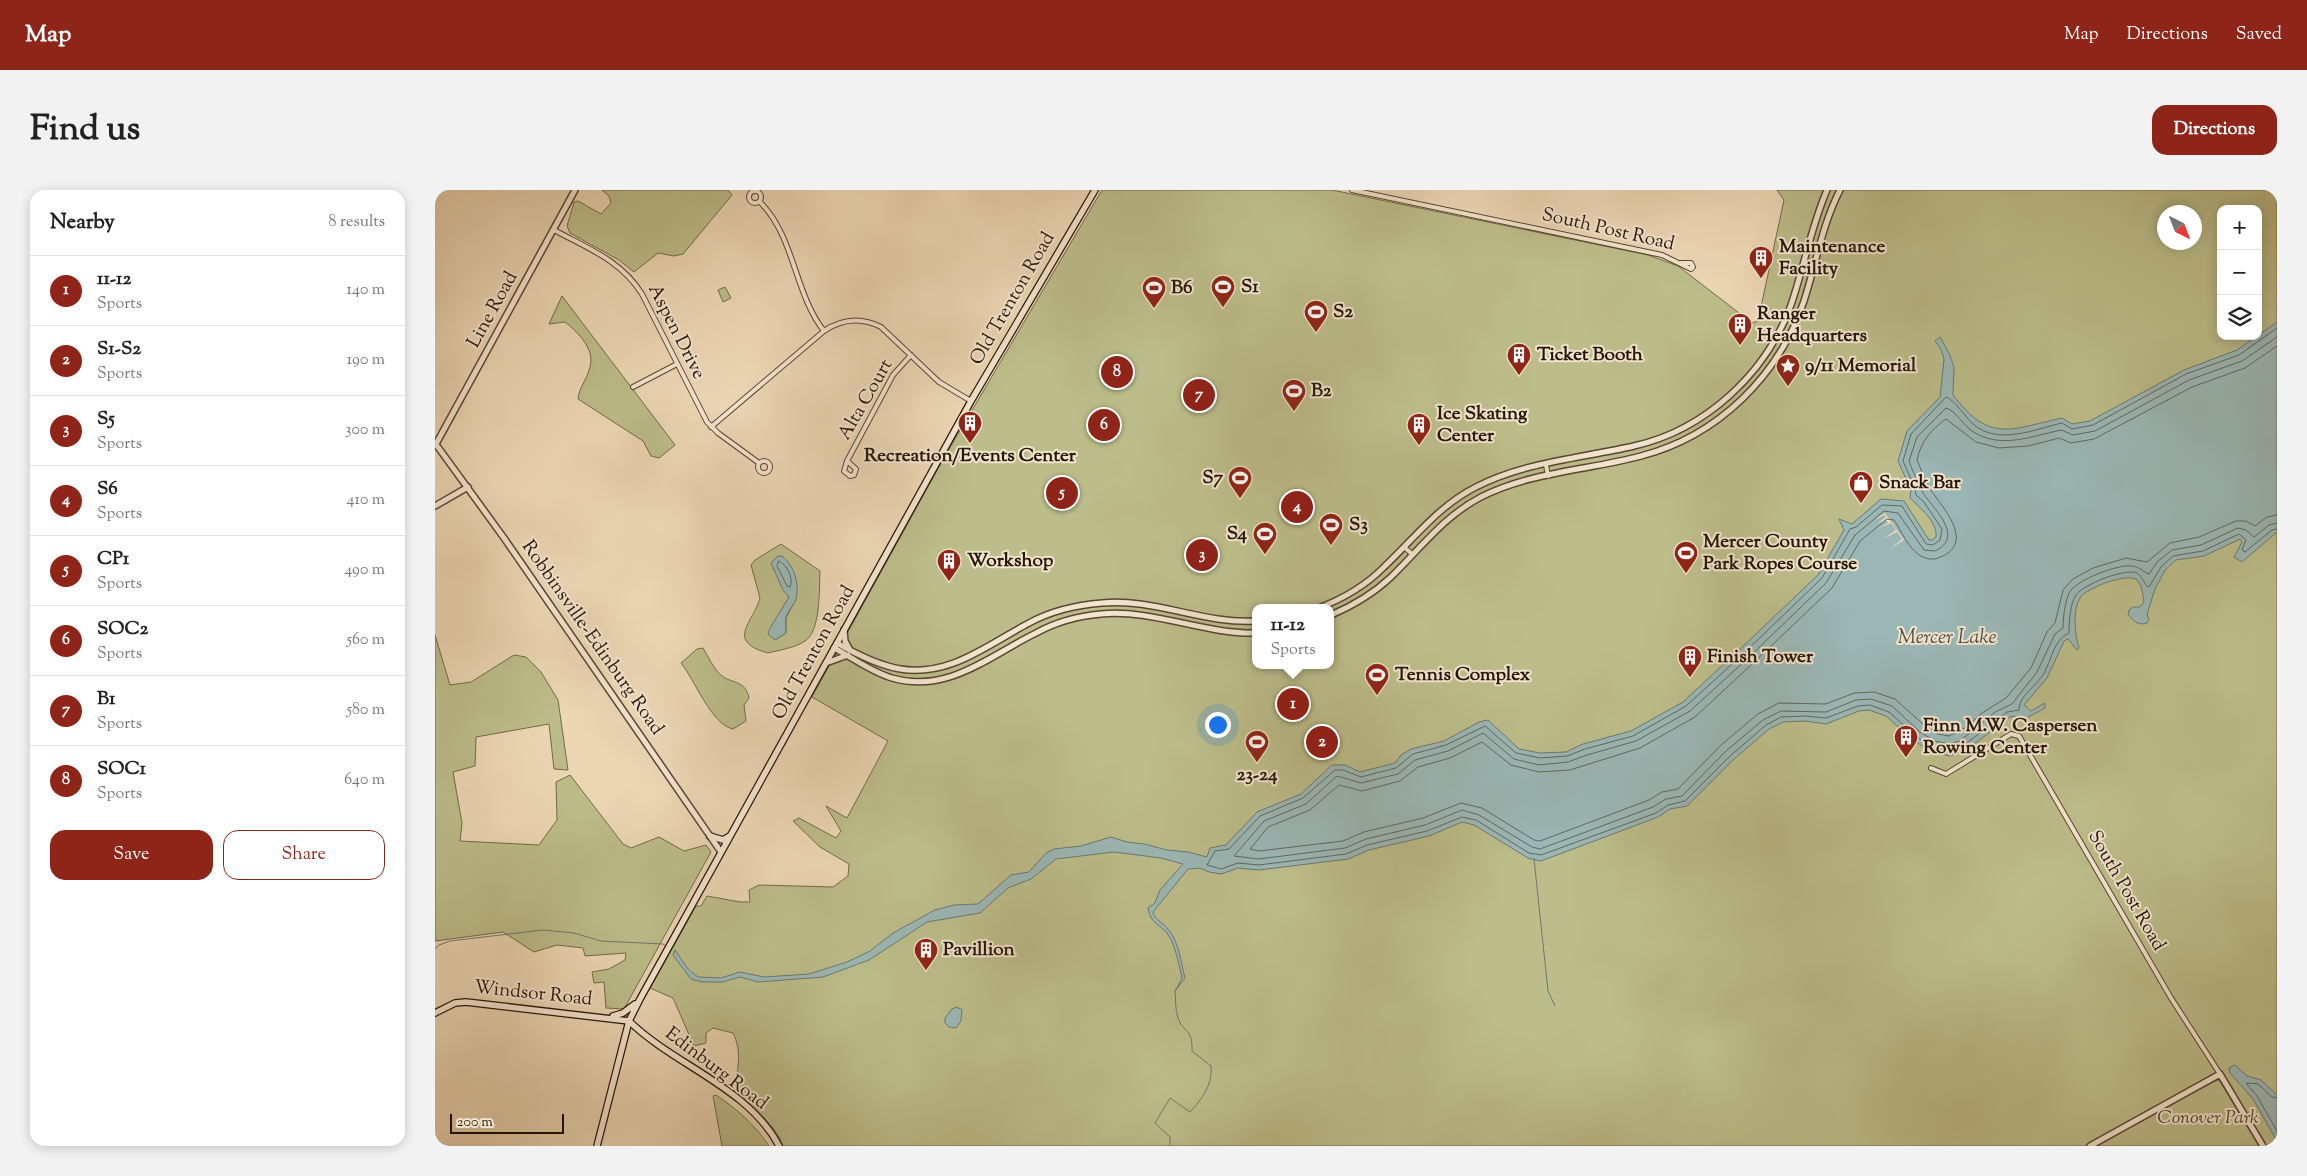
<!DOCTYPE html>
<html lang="en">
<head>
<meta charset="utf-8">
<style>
  :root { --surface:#fff; --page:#f2f2f2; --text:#222; --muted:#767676; --line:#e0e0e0; --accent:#8f2418 }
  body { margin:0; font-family:"Sorts Mill Goudy",serif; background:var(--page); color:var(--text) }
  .controls { position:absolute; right:15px; top:15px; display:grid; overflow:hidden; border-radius:10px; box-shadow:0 2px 12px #0003 }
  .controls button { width:45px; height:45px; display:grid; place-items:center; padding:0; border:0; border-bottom:1px solid var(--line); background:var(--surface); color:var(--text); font:25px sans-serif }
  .compass { position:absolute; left:1722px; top:15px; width:45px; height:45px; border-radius:50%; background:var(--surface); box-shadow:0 2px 12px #0003; rotate:138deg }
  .scale { position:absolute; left:15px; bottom:12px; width:114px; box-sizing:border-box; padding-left:5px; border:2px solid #261608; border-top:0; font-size:14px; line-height:18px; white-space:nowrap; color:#261608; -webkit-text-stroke:4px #f3e4ce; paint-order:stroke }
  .you { position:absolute; left:782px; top:534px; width:18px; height:18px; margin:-12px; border:4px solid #fff; border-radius:50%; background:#1a73e8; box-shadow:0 0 0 8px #1a73e833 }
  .badge { display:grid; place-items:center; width:32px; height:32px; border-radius:50%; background:var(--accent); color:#fff; font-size:16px; font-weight:700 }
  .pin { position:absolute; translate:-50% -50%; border:2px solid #fff; box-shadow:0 1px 5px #0006 }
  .popup { position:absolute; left:817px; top:414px; width:82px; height:65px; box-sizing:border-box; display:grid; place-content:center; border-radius:10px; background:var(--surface); filter:drop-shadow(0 1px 4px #0005); font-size:16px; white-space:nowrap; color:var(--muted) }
  .popup b { font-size:19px; color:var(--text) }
  .popup::after { content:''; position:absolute; left:50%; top:100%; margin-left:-10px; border:10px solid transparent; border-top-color:var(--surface) }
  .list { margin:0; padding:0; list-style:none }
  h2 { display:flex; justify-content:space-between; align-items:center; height:65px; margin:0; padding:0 20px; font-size:21px }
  h2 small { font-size:16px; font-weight:400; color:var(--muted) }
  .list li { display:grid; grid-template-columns:32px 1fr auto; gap:15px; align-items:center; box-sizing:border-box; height:70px; padding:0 20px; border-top:1px solid var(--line) }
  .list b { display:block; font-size:19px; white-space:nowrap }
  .list p { margin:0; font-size:16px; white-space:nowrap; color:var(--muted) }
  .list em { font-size:16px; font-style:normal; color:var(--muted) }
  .actions { display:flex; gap:10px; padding:15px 20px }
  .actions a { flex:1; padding:11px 0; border:1px solid var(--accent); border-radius:15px; text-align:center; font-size:18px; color:var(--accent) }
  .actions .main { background:var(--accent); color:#fff }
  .icon { flex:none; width:28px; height:28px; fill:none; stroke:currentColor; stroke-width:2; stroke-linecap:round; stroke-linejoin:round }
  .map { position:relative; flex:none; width:1842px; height:956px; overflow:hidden; border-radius:15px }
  header { display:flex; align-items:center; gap:30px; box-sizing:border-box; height:70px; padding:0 25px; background:var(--accent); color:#fff }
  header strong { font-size:24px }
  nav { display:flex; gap:28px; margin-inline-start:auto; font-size:18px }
  .intro { display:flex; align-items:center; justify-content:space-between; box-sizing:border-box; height:120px; padding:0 30px }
  h1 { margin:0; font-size:35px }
  .button { padding:12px 22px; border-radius:15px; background:var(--accent); color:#fff; font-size:18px; font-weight:700 }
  main { display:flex; gap:30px; padding:0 30px }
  aside { flex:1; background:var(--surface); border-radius:15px; box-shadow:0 2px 12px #0003 }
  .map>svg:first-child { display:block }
  .green { fill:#bcbd8a; stroke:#716a49; fill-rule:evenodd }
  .water { fill:#9bb7b5; stroke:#6c7770 }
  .pier { fill:#ecd6b4 }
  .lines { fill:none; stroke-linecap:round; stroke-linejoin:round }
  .shore { stroke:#60665e; stroke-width:1 }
  .stream { stroke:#6c7770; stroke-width:1 }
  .minor-casing { stroke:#584633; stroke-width:6 }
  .tertiary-casing { stroke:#584633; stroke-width:8 }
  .secondary-casing { stroke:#261608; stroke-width:8 }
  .minor { stroke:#f3e4ce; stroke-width:4 }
  .tertiary { stroke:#f3e4ce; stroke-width:5 }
  .secondary { stroke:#f3e4ce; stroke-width:5.5 }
  .labels { text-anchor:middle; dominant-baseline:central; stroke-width:4; stroke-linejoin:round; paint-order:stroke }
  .street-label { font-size:19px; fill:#261608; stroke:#f3e4ce }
  .poi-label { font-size:19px; font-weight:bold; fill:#261608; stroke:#f3e4ce; text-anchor:start }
  .park-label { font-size:19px; font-style:italic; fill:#53482f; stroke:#f3e4ce }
  .water-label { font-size:20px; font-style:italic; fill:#4f4e45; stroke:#f3e4ce }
</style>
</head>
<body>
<header>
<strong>Map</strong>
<nav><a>Map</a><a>Directions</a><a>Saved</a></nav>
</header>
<div class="intro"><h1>Find us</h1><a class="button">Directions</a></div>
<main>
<aside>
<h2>Nearby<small>8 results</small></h2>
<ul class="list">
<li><span class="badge">1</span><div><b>11-12</b><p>Sports</p></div><em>140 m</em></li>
<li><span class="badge">2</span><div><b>S1-S2</b><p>Sports</p></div><em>190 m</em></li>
<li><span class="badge">3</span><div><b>S5</b><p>Sports</p></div><em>300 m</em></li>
<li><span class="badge">4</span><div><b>S6</b><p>Sports</p></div><em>410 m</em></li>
<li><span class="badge">5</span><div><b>CP1</b><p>Sports</p></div><em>490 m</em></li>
<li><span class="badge">6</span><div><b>SOC2</b><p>Sports</p></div><em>560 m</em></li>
<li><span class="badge">7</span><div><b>B1</b><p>Sports</p></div><em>580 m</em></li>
<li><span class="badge">8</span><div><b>SOC1</b><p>Sports</p></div><em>640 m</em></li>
</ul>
<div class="actions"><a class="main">Save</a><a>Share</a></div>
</aside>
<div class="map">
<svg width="1842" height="956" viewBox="0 0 1842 956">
  <rect width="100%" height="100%" fill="#ecd6b4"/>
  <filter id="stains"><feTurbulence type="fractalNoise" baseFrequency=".004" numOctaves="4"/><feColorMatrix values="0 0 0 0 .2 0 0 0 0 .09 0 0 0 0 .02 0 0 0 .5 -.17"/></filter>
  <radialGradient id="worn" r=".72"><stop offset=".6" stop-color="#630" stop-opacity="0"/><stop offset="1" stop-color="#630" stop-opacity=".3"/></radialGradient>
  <path class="green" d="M167,0H293L297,5L248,64L239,66L223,63L199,82L184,70L135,43L132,36L139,12L143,11L166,24L176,13L174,6Z
    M667,0H897L1213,65L1243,76L1317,133L1323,131L1349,10L1342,0H1842V956H1831L1787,881L1651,956H348C341,936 325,925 309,912L308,902L300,897C303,878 307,861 298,843L278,838L271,843V853L259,856L238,808L215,798L261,716H266L272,706L305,712H315L314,700L324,695L398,697L413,686L414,674L385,657L358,631L364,628L401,648L406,641L391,616L412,628L453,551L377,507L510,266ZM1786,19H1823V146H1786ZM1730,22H1760V52H1730ZM820,418H896V475H820Z
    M290,97L296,108L288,112L283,100Z
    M127,106L240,255L224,268L216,266L208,251L143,209C144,198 151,191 154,180C162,161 144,143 130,132L114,134Z
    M346,354L385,381C384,399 386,441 370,451C360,458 344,460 333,463C290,451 318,433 325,408L316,375L320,370ZM338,378L361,408L351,428V443L340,450L345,422L354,407Z
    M0,445L15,495L36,492L79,465L91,467L106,482L123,510L133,580L119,579L114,534L41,547L40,576L18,582L27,633L25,651L104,655L122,630L121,592L135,585L188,654L196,658L224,647L249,661L271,655L276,662L189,819L171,818L169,792L159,793L157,782L174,779L190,770L191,763L150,766L148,758L122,755L99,762L68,742L0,751Z
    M268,458C273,466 279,480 287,486C298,494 310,490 314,508L309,515L311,531L298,539C276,534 260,490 246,473L262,459Z
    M1784,890L1824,956H1661L1780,891Z
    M281,905C302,919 320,935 334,956H287L278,906Z"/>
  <path class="water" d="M1842,132V342L1807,372L1799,367L1807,352L1805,349L1769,366L1741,370L1730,380L1720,399L1712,424L1714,429L1712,433C1703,436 1698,431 1693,424L1694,420L1698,417H1705L1709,412C1708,405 1707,395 1702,390C1693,382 1651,398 1645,408C1637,421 1640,445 1644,458L1642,460L1633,449L1629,451L1612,488L1589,515L1596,521L1610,513V518L1586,531L1580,526L1575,527L1530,561L1514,566L1496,561L1479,551L1451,526L1434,520L1424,521L1391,534L1370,531L1348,532L1334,539L1298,570L1252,616L1235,619L1223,627L1106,671L1093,668L1039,635L1027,632L994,646L934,660L913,669L824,680L803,678L786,684L774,682L765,678L753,679L718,722C719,730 729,733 733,739C745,754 745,770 750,788L740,801L747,788C744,775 741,758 734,746C728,735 715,735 713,718L720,713L725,700L748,674L726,668L679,662L621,669L596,689L573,698L545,723L492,732L434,770L388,787L323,792L305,787L288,792H267L256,789L238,765L240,760L253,779L263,787L286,788L305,782L329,787L374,784L412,772L435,761L458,743L500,720L519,715L543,714L576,685L594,682L611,663L619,659L646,656L676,647L692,652L709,654L732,660L753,662L772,667L775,658L791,655L822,622L866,604L897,575H910L925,582L960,573L966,565L976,559L1009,551L1044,532L1053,530L1084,559L1105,563L1131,562L1148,554L1196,541L1248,512L1304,460L1383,385L1409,340L1404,329L1417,334L1446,309L1469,311L1494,350H1497L1501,347C1503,332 1484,317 1475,308L1476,300L1463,271L1472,241L1505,207L1509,169L1506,159L1500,151L1505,147L1514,163L1519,177L1518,205C1555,254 1576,239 1627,228L1637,234L1655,231L1749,180L1802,160Z
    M343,366H347C359,376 365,393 361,409C359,416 353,420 351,427C350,432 351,438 351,443L340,450L333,444L335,438L354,407L348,400L336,373Z
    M522,817L527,820L526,831L521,838L514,837L510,833V828L517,819Z
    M1800,875L1812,886L1826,890L1842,905V951L1818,909L1795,883L1794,878Z"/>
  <path class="pier" d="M1450,323L1469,350L1455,359L1467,349L1462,342L1448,349L1461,340L1456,333L1442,339L1453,333L1451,330L1443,333L1451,327L1449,325L1442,329V328Z"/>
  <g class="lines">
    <path class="shore" d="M1842,138L1804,165L1751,184L1658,235L1637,239L1627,233C1600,239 1563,256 1538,234C1530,227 1520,210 1511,207L1476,244L1468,271L1480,298L1481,305L1489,312L1507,339L1505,350L1498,355L1491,354L1467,316L1447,315L1421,337L1415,339L1387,388L1308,464L1251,516L1198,546L1150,559L1132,566L1105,568L1081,563L1050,536L1011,555L978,564L961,578L926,587L908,580H900L868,608L825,626L794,659L780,661L772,675L786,679L803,673L824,675L911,664L932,655L992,641L1027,627L1041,630L1094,663L1106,665L1221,623L1233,615L1250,611L1295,566L1331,535L1346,527L1370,526L1391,528L1423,516L1435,515L1454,522L1482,547L1498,557L1514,561L1528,556L1572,522L1584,520C1584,506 1600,497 1608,485C1617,470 1618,450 1634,443C1634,433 1635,413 1641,405C1649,394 1690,378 1702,383C1708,387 1709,395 1714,397L1726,377L1738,366L1768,361L1804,344L1811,350L1807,360L1810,362L1837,340L1842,339
      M1842,147L1807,171L1754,190L1660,241L1638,245L1626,240C1597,246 1565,260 1537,241C1528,235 1521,221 1511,218L1482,247L1474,271C1475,275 1486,300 1488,303C1499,319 1530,347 1500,361L1489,360L1463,323L1449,321L1420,345L1391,393L1312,469L1255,521L1201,551L1152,565L1133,572L1104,575L1079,569L1048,543L1013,561L980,570L963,584L926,593L902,586L871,614L829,631L799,666L824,669L910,658L931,649L990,635L1027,620L1044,625L1097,657L1105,659L1218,617L1231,609L1247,606L1291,561L1328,530L1346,521L1391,522L1421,510L1436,509L1457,516L1485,542L1500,551L1514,554L1525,551L1560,522L1577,514L1602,482L1620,444L1628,438C1628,428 1630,409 1636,400C1645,389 1683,374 1697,376C1705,377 1708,382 1714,384L1722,372L1737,360L1766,355L1803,338L1811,340L1819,347L1834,335L1842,333
      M1842,156L1810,178L1757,197L1659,249L1636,253L1624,248L1593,256L1564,258L1541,252L1511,229C1496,240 1486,251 1482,270C1486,279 1490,291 1495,299C1508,318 1544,356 1500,369C1478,371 1469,345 1459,330L1452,329L1425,351L1397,398L1317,474L1260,527L1205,558L1135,580L1104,582L1076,575L1047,552L1015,568L983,577L965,591L927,601L904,595L875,620L833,637L815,659L824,661L908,651L929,642L988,628L1026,613L1047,618L1099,650L1105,651L1214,610L1227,602L1243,599L1286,555L1323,524L1344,513L1391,514L1419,503L1439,502L1460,509L1490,536L1503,544L1514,546L1530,538L1547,523L1571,508L1596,478L1612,442L1620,433L1628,400L1638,389L1658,378L1691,368L1712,372L1735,353L1764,347L1801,331H1811L1820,336L1832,327L1842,325
      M344,371C352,375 359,388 355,397L352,396L342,376Z
      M1842,908L1837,907L1823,894L1811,893L1822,906L1842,941"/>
    <path class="stream" d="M1099,669L1113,801L1120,816
      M0,759L4,755L15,751L108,740L139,743L166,751L228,754L231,756
      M735,956V947L720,933L735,908L755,922C767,909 778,894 776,876L757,861C758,838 748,843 743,828C740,819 741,811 740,801"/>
    <defs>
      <path id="minor" d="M917,0L1227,65L1256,79L1258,77L1256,73H1246
        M314 7a6 6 0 1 1 12 0a6 6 0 1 1-12 0Z
        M325,12C360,47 359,103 389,141
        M119,40C152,58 186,70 207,104L272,232L283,243L324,273
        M198,197L242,174
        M276,237L389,141C407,129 426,127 446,137L504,192L536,211
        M323 277a6 6 0 1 1 12 0a6 6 0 1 1-12 0Z
        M412,271L421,279L419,285L415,286L409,281L412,271L458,185L476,165
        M1111,275L1113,286
        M969,357L977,364
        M1496,578L1511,584L1576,544L1584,546L1736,808L1785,884"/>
      <path id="tertiary" d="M0,253L69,348L286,662
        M1,254L140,0
        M0,316L33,297
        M884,418C907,409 930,396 948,378C978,350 1003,316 1041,297C1089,272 1147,268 1199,256C1270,240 1331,184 1356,115C1369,77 1376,37 1392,0
        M896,425C917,416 939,403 956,387C985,359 1009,326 1046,307C1095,282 1154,280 1206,266C1283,246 1344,186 1369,111C1381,74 1387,35 1405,0
        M409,440L410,451L415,460
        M402,453C421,464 442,475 465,479C515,487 552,455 594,433C616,421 641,415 667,413C719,408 768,434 820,431
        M399,458C418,468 436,482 457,488C513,504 554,466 601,443C621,432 643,426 666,424C718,419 768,444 820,443
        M391,473L413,465
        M1655,956L1785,884L1828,956"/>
      <path id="secondary" d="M275,646L288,650L295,646
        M0,823L20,813L31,812L194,831C240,876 313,897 344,956
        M178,826L188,823L200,814
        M162,956L194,831L205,809L536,211L660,0"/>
    </defs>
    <use href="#minor" class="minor-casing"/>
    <use href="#tertiary" class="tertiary-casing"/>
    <use href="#secondary" class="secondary-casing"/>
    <use href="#minor" class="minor"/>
    <use href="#tertiary" class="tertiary"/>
    <use href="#secondary" class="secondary"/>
  </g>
  <defs>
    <symbol id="building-pin" viewBox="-11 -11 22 30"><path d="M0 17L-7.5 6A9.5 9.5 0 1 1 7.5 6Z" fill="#8f2418" stroke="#f3e4ce"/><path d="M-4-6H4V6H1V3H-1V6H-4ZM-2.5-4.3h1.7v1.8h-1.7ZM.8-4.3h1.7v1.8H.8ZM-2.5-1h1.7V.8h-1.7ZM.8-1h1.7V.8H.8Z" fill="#fff"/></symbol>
    <symbol id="stadium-pin" viewBox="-11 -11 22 30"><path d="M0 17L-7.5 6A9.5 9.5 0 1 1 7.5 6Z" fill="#8f2418" stroke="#f3e4ce"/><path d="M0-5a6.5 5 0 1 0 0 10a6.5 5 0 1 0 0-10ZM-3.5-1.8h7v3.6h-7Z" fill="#fff"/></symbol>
    <symbol id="sight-pin" viewBox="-11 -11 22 30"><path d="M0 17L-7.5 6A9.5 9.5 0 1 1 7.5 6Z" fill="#8f2418" stroke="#f3e4ce"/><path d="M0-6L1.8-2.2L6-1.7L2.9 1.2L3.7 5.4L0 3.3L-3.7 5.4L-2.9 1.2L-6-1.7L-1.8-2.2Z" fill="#fff"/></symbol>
    <symbol id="shop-pin" viewBox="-11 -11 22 30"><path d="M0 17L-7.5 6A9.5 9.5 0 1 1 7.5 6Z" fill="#8f2418" stroke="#f3e4ce"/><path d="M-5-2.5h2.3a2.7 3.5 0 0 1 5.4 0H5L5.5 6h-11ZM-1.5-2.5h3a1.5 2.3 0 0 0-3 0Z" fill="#fff"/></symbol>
  </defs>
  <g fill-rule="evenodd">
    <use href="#building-pin" x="1312" y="54" width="28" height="38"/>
    <use href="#stadium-pin" x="774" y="83" width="28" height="38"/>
    <use href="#stadium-pin" x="705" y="84" width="28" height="38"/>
    <use href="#stadium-pin" x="867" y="108" width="28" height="38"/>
    <use href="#building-pin" x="1291" y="121" width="28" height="38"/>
    <use href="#building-pin" x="1070" y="151" width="28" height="38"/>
    <use href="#sight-pin" x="1339" y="162" width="28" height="38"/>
    <use href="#stadium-pin" x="845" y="187" width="28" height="38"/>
    <use href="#building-pin" x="521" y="219" width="28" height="38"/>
    <use href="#building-pin" x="970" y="221" width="28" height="38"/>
    <use href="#stadium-pin" x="791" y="274" width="28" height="38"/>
    <use href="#shop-pin" x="1412" y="279" width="28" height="38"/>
    <use href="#stadium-pin" x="882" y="321" width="28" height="38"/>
    <use href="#stadium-pin" x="816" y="330" width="28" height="38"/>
    <use href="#stadium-pin" x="1237" y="349" width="28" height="38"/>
    <use href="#building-pin" x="500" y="357" width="28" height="38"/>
    <use href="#building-pin" x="1241" y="453" width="28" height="38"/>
    <use href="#stadium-pin" x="928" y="471" width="28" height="38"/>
    <use href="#building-pin" x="1457" y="533" width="28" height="38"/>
    <use href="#stadium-pin" x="808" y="538" width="28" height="38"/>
    <use href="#building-pin" x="477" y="746" width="28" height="38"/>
  </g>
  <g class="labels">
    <g class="street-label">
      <text transform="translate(1173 40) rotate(13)">South Post Road</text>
      <text transform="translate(578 109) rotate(-60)">Old Trenton Road</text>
      <text transform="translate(58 120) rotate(-61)">Line Road</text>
      <text transform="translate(241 142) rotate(63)">Aspen Drive</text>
      <text transform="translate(431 210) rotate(-60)">Alta Court</text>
      <text transform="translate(157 448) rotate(55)">Robbinsville-Edinburg Road</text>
      <text transform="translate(379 463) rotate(-61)">Old Trenton Road</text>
      <text transform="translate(1691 701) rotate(60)">South Post Road</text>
      <text transform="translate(98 804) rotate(6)">Windsor Road</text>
      <text transform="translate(281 879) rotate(37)">Edinburg Road</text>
    </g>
    <g class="poi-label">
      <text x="1344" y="57">Maintenance<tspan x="1344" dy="22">Facility</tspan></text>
      <text x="806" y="97">S1</text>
      <text x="736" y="98">B6</text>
      <text x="898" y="122">S2</text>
      <text x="1322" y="124">Ranger<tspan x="1322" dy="22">Headquarters</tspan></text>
      <text x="1102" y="165">Ticket Booth</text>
      <text x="1370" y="176">9/11 Memorial</text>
      <text x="876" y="201">B2</text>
      <text x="1002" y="224">Ice Skating<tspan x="1002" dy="22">Center</tspan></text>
      <text x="535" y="266" text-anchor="middle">Recreation/Events Center</text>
      <text x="788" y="288" text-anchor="end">S7</text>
      <text x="1444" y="293">Snack Bar</text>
      <text x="914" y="335">S3</text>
      <text x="812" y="344" text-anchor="end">S4</text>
      <text x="1268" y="352">Mercer County<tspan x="1268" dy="22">Park Ropes Course</tspan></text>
      <text x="532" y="371">Workshop</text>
      <text x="1272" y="467">Finish Tower</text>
      <text x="960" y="485">Tennis Complex</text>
      <text x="1488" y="536">Finn M.W. Caspersen<tspan x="1488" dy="22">Rowing Center</tspan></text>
      <text x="822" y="585" text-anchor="middle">23-24</text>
      <text x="508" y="760">Pavillion</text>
    </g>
    <g class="park-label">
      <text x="1773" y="928">Conover Park</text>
    </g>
    <g class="water-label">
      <text x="1512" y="448">Mercer Lake</text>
    </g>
  </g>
  <rect width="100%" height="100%" filter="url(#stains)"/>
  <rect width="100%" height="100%" fill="url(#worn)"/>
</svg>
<div class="controls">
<button>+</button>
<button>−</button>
<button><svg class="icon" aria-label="layers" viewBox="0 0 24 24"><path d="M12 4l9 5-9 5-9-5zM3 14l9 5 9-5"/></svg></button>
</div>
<svg class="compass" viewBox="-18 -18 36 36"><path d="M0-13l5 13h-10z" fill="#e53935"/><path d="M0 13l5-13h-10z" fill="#767676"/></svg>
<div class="scale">200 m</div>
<div class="you"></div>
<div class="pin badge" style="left:858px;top:514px">1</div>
<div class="popup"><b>11-12</b>Sports</div>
<div class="pin badge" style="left:887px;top:552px">2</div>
<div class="pin badge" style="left:767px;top:365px">3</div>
<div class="pin badge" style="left:862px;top:317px">4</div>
<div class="pin badge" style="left:627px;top:303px">5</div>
<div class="pin badge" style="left:669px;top:235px">6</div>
<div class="pin badge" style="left:764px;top:205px">7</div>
<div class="pin badge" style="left:682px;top:182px">8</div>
</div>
</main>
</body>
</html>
